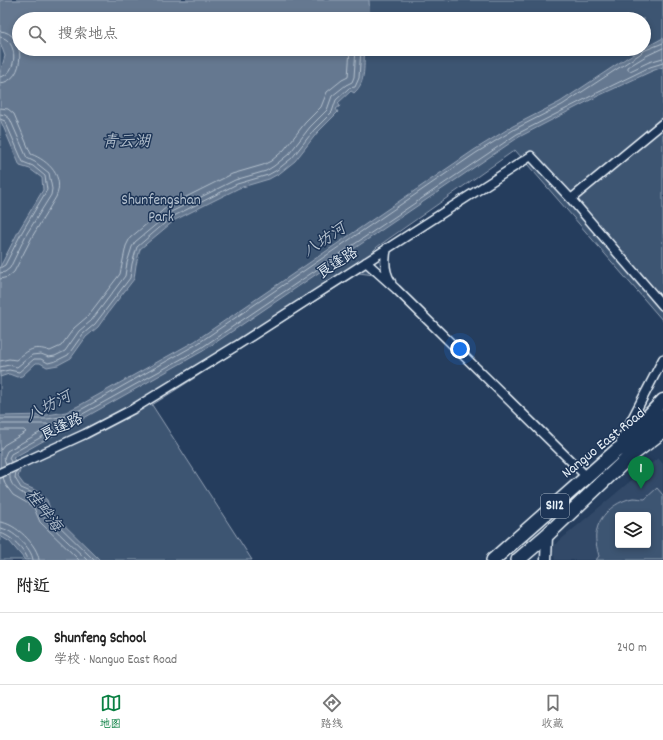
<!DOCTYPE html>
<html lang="zh">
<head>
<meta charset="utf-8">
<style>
  :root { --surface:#fff; --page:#f6f6f6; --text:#222; --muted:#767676; --line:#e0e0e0; --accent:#0b8043 }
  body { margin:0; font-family:Dekko,"LXGW WenKai TC",sans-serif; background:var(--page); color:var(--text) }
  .controls { position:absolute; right:12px; bottom:12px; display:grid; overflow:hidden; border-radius:4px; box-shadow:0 2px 6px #0003 }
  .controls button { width:36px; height:36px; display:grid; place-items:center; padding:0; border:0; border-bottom:1px solid var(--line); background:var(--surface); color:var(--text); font:20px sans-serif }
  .you { position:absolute; left:460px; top:349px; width:14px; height:14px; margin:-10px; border:3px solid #fff; border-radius:50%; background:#1a73e8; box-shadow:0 0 0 6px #1a73e833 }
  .badge { display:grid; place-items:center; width:26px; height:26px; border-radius:50%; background:var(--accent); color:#fff; font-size:13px; font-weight:700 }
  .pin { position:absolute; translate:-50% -33px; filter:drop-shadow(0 1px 2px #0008) }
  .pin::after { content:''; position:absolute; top:21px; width:14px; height:12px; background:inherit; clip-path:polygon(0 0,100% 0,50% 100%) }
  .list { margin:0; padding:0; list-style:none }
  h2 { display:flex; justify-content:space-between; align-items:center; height:52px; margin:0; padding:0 16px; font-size:17px }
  h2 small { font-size:13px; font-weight:400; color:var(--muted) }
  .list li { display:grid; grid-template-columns:26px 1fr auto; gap:12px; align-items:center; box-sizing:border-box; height:72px; padding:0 16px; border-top:1px solid var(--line) }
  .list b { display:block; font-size:15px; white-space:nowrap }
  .list p { margin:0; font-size:13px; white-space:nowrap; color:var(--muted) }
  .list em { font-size:13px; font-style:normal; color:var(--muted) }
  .icon { flex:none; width:22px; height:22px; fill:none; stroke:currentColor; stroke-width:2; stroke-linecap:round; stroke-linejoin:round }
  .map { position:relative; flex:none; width:663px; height:560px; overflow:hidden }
  .search { position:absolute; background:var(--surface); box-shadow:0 2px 6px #0003; left:12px; right:12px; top:12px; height:44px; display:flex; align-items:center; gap:10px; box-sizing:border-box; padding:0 14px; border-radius:22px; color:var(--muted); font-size:15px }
  .sheet { height:124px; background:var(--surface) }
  nav { display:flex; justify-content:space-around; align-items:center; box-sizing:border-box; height:56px; border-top:1px solid var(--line); background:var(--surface); font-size:11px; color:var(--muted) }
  nav a { display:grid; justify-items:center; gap:2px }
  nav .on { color:var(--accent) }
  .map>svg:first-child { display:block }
  .built { fill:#334a68; fill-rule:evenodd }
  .green { fill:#3e5472; stroke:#93a2b5; fill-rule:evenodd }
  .water { fill:#657890; stroke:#99a8ba }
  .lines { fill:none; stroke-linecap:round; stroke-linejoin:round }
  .shore { stroke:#b4c1ce; stroke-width:1 }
  .minor-casing { stroke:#e8f1f8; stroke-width:11 }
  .tertiary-casing { stroke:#e8f1f8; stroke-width:13 }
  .primary-casing { stroke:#e8f1f8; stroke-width:15 }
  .trunk-casing { stroke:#e8f1f8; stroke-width:16 }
  .minor { stroke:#1d3557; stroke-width:8 }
  .tertiary { stroke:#1d3557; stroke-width:10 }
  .primary { stroke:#1d3557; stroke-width:12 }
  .trunk { stroke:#1d3557; stroke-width:13 }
  .labels { text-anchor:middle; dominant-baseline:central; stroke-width:3; stroke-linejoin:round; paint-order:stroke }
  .shield { fill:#1d3557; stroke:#abb9c8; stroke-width:1 }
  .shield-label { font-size:14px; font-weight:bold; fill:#e8f1f8 }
  .park-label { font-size:15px; fill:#b5c2d0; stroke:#1d3557 }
  .street-label { font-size:15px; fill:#e8f1f8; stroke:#1d3557 }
  .water-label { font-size:16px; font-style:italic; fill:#b4c1ce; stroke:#1d3557 }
</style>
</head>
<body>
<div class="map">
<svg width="663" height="560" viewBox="0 0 663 560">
  <rect width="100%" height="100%" fill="#253d5d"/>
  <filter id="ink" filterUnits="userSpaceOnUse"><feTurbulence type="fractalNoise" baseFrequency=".025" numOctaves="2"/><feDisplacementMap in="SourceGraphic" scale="8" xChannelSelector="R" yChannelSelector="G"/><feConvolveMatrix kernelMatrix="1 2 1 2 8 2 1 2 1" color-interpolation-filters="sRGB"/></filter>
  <g filter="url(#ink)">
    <path class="built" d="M658,458L663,464V560H555L552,547ZM618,515H648V545H618Z"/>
    <path class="green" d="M0,0H663V321L515,150L377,247L368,256L374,275L359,273L152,405L252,560H0ZM19,19H644V49H19Z
      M657,488L663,495V560H596L599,556C597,548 594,538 597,529C601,513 617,501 633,498C637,498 642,499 645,499ZM618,515H648V545H618Z"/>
    <path class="water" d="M0,0H369L370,19H19V49H365C363,64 367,82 354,93L351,91L338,103L340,106L336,109L338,112L317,133L295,161L280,173L269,179L239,188L175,220L140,249L136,265L134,279L110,310L98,327L86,337L71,358L58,365L47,367L40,363H36L22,376L17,377L9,374L0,377V267L19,230L43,190L42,178L30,169L20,166L0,119V73L5,56L0,42Z
      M663,38V67L652,71L598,96L519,137L203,351L13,458L21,467L18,477L24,485L35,490L47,500L51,512L100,560H25L10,542L0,536V416L47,415L66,412L82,404L195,341L474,150L513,126L560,102L628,57Z"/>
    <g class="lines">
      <path class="shore" d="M0,31C27,32 26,82 0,83
        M0,37C19,39 18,75 0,77
        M663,48L646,56L628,67V70L630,71L649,62L663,58
        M0,108L8,109L14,114L31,154C49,161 65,177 56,197L32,237L14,272L8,277L0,279
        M0,114L5,115L10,119L27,158L35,162L49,173L52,189L51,195L26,235L10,268L5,272L0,273
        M0,119L5,121L23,162L33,166L45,176L47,190L22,232L5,265L0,268
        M0,361L9,359L16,360C29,350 33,345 50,351L61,346L74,328L87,317L120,274L126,246L130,238L168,206L232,174L263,165L271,161L284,150L305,123L321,107L327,92L342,80L348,77L350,49
        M0,367L9,365L17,367L32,355L41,354L49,357L55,356L65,351L79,331L91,321L125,276L127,263L132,247L135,242L171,212L235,180L266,171L274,166L289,154L310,127L327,110L332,96L346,85L352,82L354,77L356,49
        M0,372L9,370L19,372L34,359H41L48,363L56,361L68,355L83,334L95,324L130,278L132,264L137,247L172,217L237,184L268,175L277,170L292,158L314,130L332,112L336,100L349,88L355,87L359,78L361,49
        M0,419H47L67,416L84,408L197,344L476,153L515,129L562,105L640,54L643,51L663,43
        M0,424H47L49,426L48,428L7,451L4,458L6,465
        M0,430H24L26,432L4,445L0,450
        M11,462L9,458L11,454L201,348L517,134L597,93L650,67L663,63
        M16,471L15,478L21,488L33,493L43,502L48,515L94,560
        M10,474C8,491 29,494 38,504C42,508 41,514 45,518C57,533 73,546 87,560
        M3,477L5,484L13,495L27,503L34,508L40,522L79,560
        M0,522C15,523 38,545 39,560
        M0,528C12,529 32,548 33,560
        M0,533C10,535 26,550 28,560"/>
      <defs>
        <path id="minor" d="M571,199L663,306
          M387,248C384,260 384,271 391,282
          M366,262L396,289L587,477
          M621,440L663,359
          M0,473L85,434L133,409L236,346L531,156L571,199L663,123"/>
        <path id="tertiary" d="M546,560L547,535"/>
        <path id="primary" d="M628,437L663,400"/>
        <path id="trunk" d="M493,560L616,451L663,416
          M518,560L547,535L629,457L663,431"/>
      </defs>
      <use href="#minor" class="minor-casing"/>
      <use href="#tertiary" class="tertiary-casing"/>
      <use href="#primary" class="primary-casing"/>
      <use href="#trunk" class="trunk-casing"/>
      <use href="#minor" class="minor"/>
      <use href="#tertiary" class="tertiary"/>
      <use href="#primary" class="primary"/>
      <use href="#trunk" class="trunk"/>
    </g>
  </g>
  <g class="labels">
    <rect class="shield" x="541" y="494" width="28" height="24" rx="3"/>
    <g class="shield-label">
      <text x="555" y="506">S112</text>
    </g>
    <g class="park-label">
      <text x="161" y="201">Shunfengshan<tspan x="161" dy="17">Park</tspan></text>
    </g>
    <g class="street-label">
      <text transform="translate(338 264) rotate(-33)">良逢路</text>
      <text transform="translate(62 428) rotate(-25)">良逢路</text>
      <text transform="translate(604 444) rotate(-39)">Nanguo East Road</text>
    </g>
    <g class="water-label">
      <text x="126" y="142">青云湖</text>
      <text transform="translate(325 241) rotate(-34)">八坊河</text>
      <text transform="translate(49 407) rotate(-27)">八坊河</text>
      <text transform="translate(43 511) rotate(53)">桂畔海</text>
    </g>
  </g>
</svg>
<div class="controls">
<button><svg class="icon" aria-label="layers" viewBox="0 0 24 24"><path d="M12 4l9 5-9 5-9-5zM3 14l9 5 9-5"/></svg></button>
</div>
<div class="you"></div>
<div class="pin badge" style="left:641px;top:489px">1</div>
<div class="search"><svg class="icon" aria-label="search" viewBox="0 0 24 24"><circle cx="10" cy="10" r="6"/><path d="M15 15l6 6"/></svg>搜索地点</div>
</div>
<section class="sheet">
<h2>附近<small></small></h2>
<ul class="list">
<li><span class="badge">1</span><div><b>Shunfeng School</b><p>学校 · Nanguo East Road</p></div><em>240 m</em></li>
</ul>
</section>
<nav>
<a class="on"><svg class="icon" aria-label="map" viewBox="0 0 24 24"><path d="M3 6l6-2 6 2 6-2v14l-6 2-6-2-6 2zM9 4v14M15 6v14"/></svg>地图</a>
<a><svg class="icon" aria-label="directions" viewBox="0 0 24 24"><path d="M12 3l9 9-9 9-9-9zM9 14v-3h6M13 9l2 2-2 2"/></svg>路线</a>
<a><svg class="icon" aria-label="saved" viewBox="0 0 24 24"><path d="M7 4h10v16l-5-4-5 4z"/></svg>收藏</a>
</nav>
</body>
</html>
